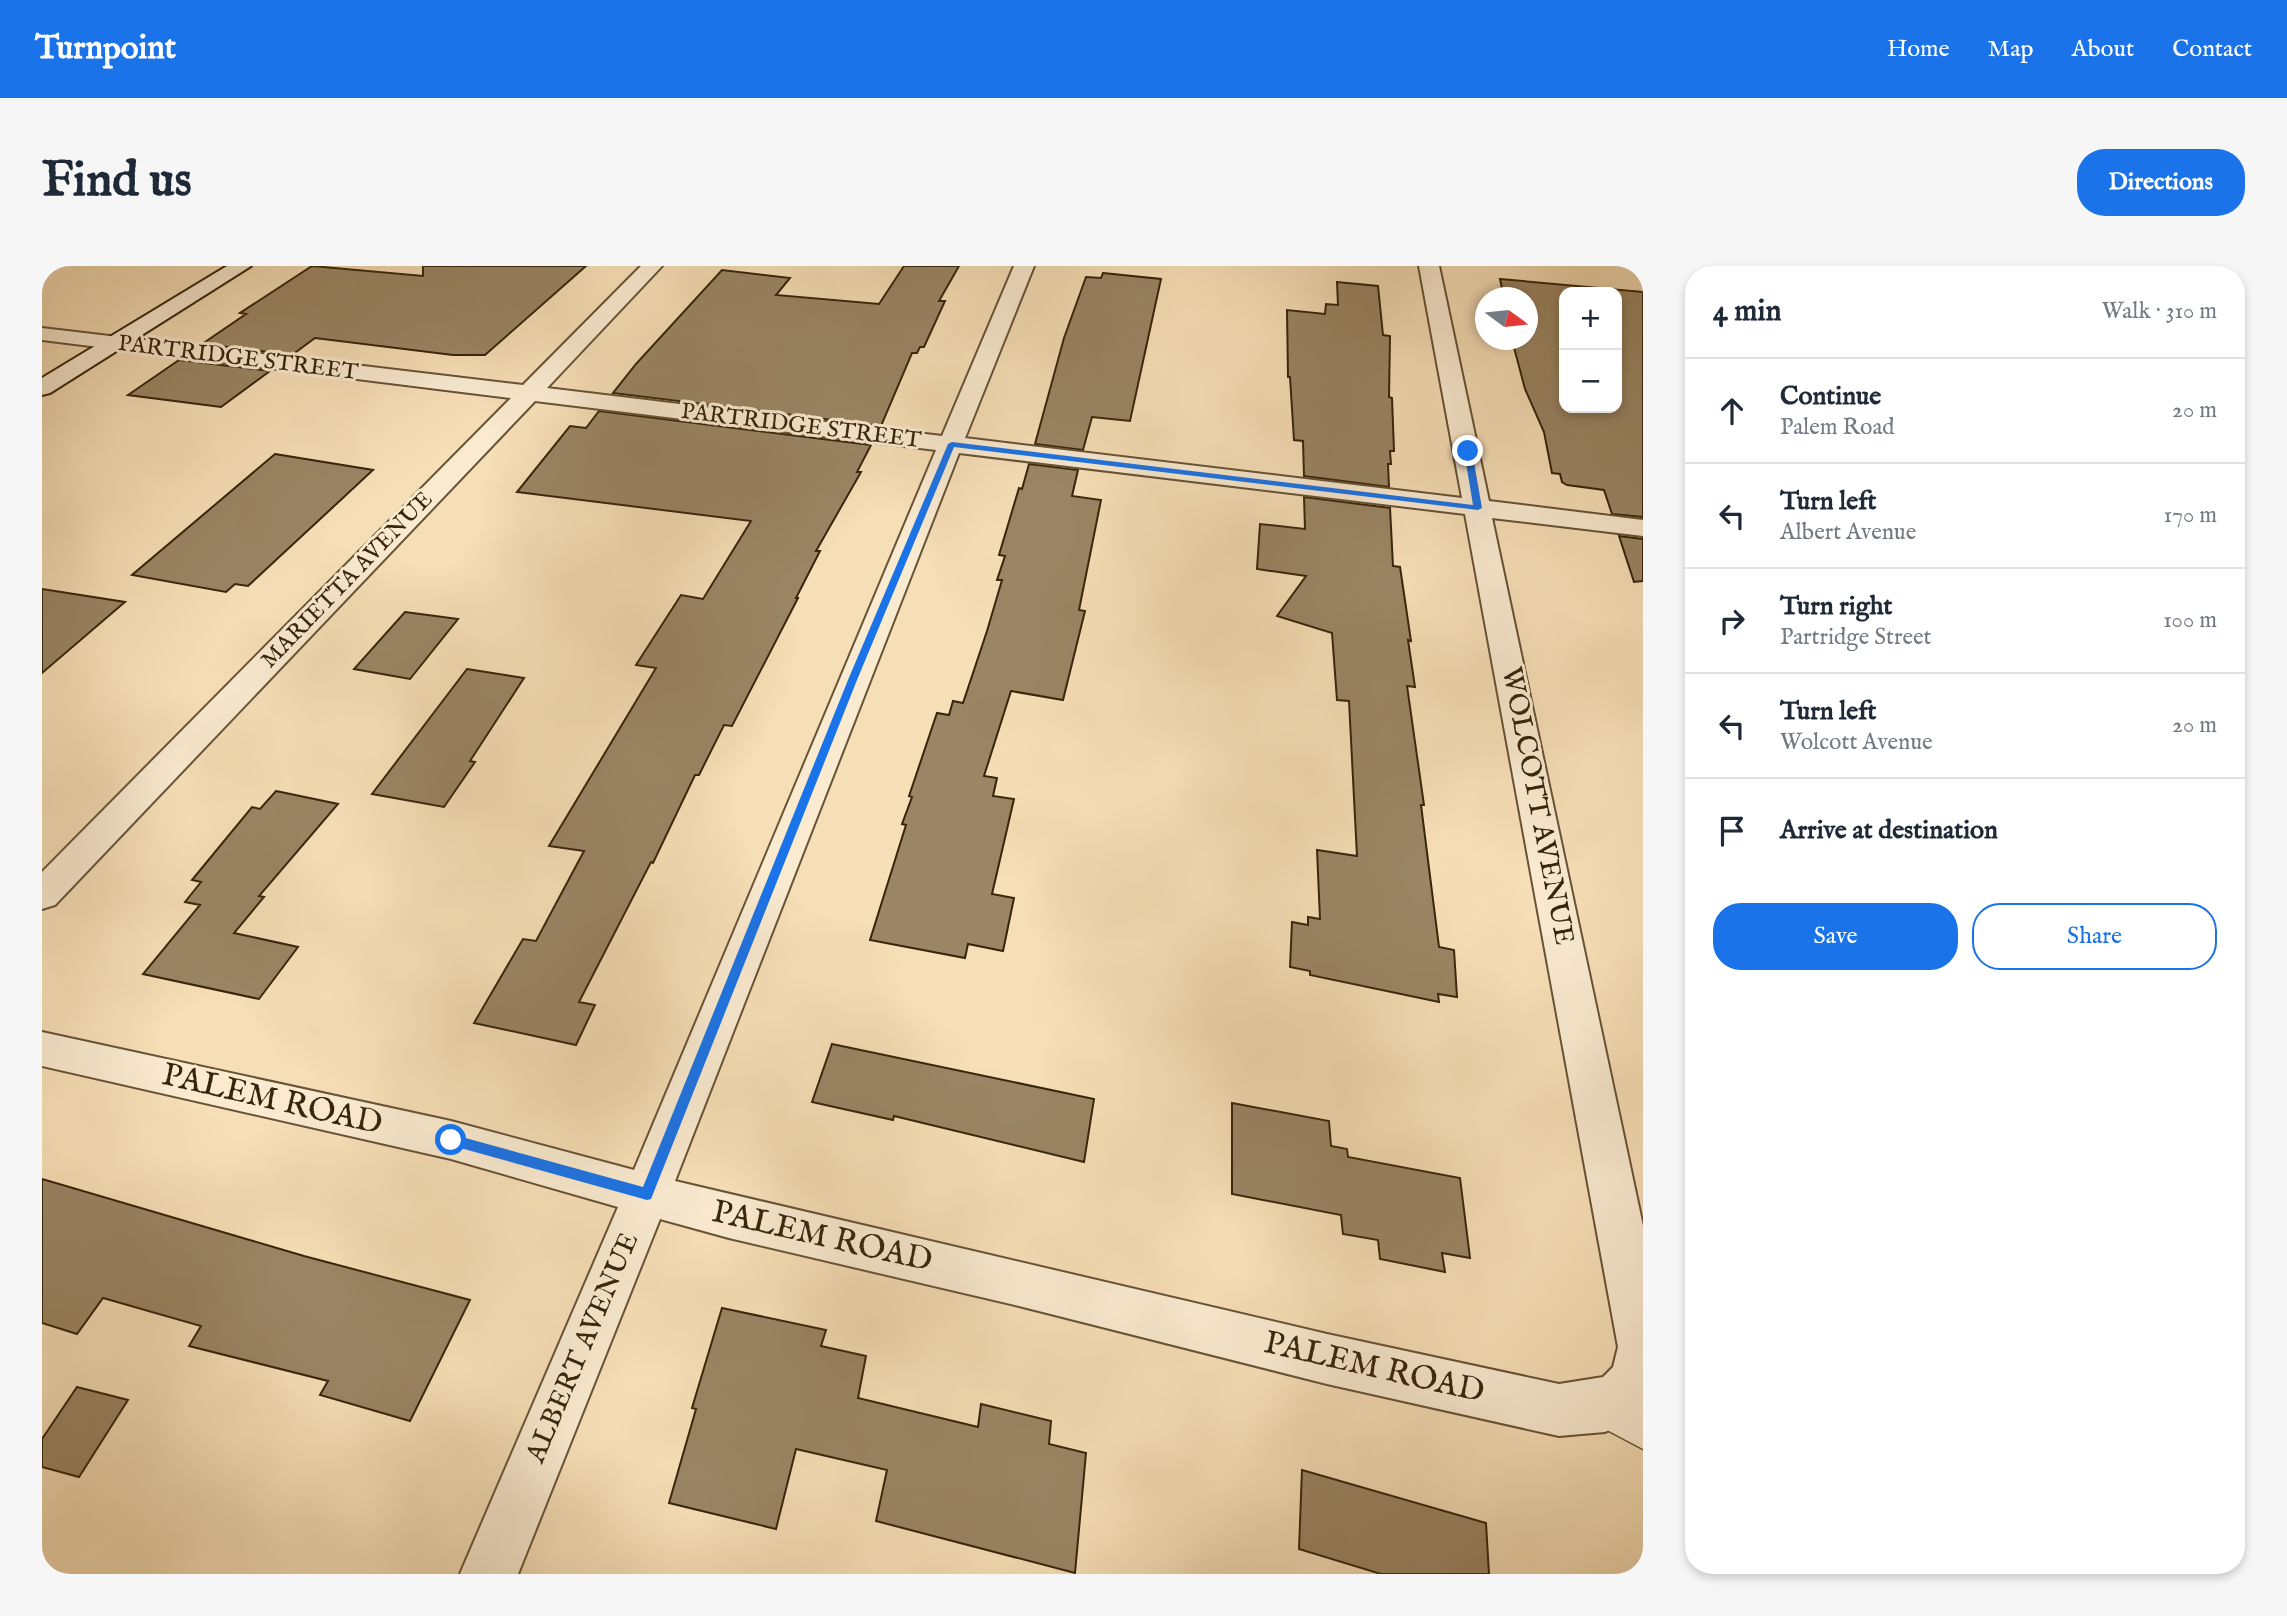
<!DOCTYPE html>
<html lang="en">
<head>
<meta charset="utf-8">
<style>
  :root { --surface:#fff; --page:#f6f6f7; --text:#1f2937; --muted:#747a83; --line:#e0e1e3; --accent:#1a73e8 }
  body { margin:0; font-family:"IM FELL English",serif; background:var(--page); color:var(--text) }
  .controls { position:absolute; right:21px; top:21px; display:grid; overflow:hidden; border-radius:14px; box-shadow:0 4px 10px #0003 }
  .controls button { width:63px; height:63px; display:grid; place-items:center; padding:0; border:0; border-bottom:2px solid var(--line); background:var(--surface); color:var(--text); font:35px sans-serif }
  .compass { position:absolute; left:1433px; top:21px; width:63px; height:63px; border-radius:50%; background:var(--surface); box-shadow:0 4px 10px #0003; rotate:105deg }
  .stop { position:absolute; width:21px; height:21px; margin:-16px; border:5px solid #1a73e8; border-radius:50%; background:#fff }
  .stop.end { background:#1a73e8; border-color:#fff; box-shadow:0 2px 7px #0008 }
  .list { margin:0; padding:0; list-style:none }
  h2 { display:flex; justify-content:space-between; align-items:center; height:91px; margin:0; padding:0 28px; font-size:30px }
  h2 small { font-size:23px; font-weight:400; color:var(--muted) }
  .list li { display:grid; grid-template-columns:46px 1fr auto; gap:21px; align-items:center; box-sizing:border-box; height:105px; padding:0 28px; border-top:2px solid var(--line) }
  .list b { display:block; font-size:26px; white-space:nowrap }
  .list p { margin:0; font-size:23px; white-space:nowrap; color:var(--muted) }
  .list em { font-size:23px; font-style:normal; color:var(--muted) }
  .actions { display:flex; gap:14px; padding:21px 28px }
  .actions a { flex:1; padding:16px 0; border:2px solid var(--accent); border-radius:28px; text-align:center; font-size:24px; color:var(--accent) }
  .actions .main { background:var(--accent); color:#fff }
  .icon { flex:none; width:38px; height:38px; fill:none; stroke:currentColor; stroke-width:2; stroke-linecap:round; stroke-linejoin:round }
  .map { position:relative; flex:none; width:1601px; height:1308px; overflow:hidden; border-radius:28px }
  header { display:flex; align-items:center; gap:42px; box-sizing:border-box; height:98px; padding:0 35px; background:var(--accent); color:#fff }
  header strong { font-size:33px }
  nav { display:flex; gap:38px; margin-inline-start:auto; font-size:24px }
  .intro { display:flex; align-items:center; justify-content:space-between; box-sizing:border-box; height:168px; padding:0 42px }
  h1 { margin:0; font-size:49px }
  .button { padding:18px 32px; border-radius:28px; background:var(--accent); color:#fff; font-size:24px; font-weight:700 }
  main { display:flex; gap:42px; padding:0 42px }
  aside { flex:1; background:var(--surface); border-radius:28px; box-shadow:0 4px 10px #0003 }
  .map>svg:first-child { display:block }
  .building { fill:#9a8564; stroke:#37250b; stroke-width:2; fill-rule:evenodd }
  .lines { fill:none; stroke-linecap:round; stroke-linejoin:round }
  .lane-casing { stroke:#675336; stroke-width:3 }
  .street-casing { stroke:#675336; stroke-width:4 }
  .secondary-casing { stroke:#37250b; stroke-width:4 }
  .lane { fill:#f9ead0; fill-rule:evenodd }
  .street { fill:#f9ead0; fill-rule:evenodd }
  .secondary { fill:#f9ead0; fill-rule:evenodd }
  .route { fill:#1a73e8 }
  .labels { text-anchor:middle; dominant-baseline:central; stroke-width:6; stroke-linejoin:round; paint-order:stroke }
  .far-street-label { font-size:23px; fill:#37250b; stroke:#f9ead0 }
  .street-label { font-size:28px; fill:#37250b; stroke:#f9ead0 }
  .near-street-label { font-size:33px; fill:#37250b; stroke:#f9ead0 }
</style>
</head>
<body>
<header>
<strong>Turnpoint</strong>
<nav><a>Home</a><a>Map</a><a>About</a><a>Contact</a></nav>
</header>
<div class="intro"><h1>Find us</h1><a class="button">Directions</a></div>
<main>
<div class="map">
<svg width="1601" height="1308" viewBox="0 0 1601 1308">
  <rect width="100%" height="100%" fill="#f6deb6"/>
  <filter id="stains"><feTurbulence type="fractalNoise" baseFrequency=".00286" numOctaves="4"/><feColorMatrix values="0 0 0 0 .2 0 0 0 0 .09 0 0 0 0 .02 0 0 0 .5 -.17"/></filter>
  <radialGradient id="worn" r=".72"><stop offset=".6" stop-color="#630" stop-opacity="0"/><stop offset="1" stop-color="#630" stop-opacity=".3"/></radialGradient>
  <path class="building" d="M270,0L381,10V0H544L443,89H411L273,72L250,89L160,78L204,48L198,47Z
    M862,0H917L897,35H903L882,81H878L875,87H870L839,160L571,127L594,98L680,4L748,12L734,29L837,38Z
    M1061,7L1119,13L1088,155L1050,151L1041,184L993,178L1022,72L1044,11L1059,12Z
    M1458,13L1601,26V251L1570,248L1562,224L1525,219L1520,216L1518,208L1510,207L1502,166L1483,123L1470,74H1486V32H1462ZM1522,26H1575V142H1522Z
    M1295,16L1336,20L1341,69L1348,70L1347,131L1350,132L1352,185H1348L1349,198H1346L1347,221L1262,210L1261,175L1252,174L1248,111H1246L1245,44L1283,48L1284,38L1296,39Z
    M137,94L228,105L179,141L86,129Z
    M557,145L829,179L815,206H819L774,285H778L754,332H756L690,460L682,459L657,509H653L611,597L609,596L537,736L553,739L534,779L432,757L481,673L494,675L542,585L507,580L614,402L594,399L639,329L661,333L709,255L475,226L528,160L544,162Z
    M233,188L331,204L206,320L193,318L184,326L90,309Z
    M987,198L1036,204L1030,230L1059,234L1037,344L1043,345L1021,434L969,425L942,510L955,512L951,530L972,533L950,628L972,632L961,685L926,678L923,692L828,674L864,559L860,558L870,531L867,530L895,447L907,449L911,435L921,437L945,365L960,314H955L963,290L957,289L977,222L980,223Z
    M1262,231L1348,242L1351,300L1358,301L1369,375L1366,374L1373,421L1365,420L1382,539H1379L1397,681L1412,684L1415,731L1396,728L1397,736L1268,709V705L1248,701L1250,656L1266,659V651L1278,653L1275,584L1315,590L1307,435L1295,434L1290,367L1235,350L1264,310L1215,303L1218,258L1263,263Z
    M1577,270L1601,273V315L1592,316Z
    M0,323L83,336L0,407Z
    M363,346L416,353L368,413L312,403Z
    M425,403L482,412L428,495L433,496L402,541L330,528Z
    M234,525L296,538L217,630L222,631L192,667L256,681L217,733L101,708L158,639L143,636L159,616L150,614L210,541L218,543Z
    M790,778L1052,833L1042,896L852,850L851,854L770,836Z
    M1190,837L1287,855L1289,880L1305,883L1306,891L1418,912L1428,992L1400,987L1403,1006L1338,993L1336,974L1301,968L1299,949L1190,928Z
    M0,913L262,990L428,1034L368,1155L278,1129L286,1115L147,1080L159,1060L61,1032L35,1068L0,1057Z
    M680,1042L784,1064L779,1080L824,1090L816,1132L936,1161L939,1138L1009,1155L1007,1178L1044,1187L1033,1307L834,1255L845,1204L754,1183L734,1263L627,1237L654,1143L650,1142Z
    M35,1121L86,1134L37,1211L0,1201V1173Z
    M1260,1204L1444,1257L1447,1308H1339L1257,1283Z"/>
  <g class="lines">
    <defs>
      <path id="lane" d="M1563,1118L1601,1137V1183L1548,1155L1541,1140L1548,1125Z"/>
      <path id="street" d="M599,0H620L505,122L900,170L972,0H992L923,172L1420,232L1377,0H1397L1447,235L1601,254V270L1450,252L1601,960V1146L1599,1149L1563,1166L1517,1170L1285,1118L977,1040L687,972L618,953L476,1308H418L576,941L409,893L0,800V766L409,855L592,904L894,184L493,135L13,639L0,643V606L469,132L0,74V62L481,119ZM917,187L1423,248L1576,1081L1571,1101L1561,1111L1517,1118L1285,1068L633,915Z"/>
      <path id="secondary" d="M185,0H209L8,127L0,129V112Z"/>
    </defs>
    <use href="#lane" class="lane-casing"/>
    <use href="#street" class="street-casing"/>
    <use href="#secondary" class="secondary-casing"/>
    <use href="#lane" class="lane"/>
    <use href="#street" class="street"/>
    <use href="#secondary" class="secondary"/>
  </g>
  <path class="route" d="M910,176L1431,239L1422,185L1426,183L1430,185L1440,242L1436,244L912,181L815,414L609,933L605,934L404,878V870L409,868L601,921L806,414L906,178Z"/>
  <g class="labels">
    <g class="far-street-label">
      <text transform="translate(196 92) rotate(7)">PARTRIDGE STREET</text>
      <text transform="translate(759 160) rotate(7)">PARTRIDGE STREET</text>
      <text transform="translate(305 314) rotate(-46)">MARIETTA AVENUE</text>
    </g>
    <g class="street-label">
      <text transform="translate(1495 540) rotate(79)">WOLCOTT AVENUE</text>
      <text transform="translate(541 1082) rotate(-67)">ALBERT AVENUE</text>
    </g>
    <g class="near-street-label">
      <text transform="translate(230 834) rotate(13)">PALEM ROAD</text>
      <text transform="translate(780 971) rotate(13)">PALEM ROAD</text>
      <text transform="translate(1332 1102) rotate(13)">PALEM ROAD</text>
    </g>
  </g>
  <rect width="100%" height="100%" filter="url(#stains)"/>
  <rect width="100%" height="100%" fill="url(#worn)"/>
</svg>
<div class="controls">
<button>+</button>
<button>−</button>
</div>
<svg class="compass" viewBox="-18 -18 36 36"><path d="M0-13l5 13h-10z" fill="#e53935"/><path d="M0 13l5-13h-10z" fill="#747a83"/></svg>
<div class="stop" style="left:409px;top:874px"></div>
<div class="stop end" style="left:1426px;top:185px"></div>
</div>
<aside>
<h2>4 min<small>Walk · 310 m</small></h2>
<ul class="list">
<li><svg class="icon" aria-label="ahead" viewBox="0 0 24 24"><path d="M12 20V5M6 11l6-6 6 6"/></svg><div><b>Continue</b><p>Palem Road</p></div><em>20 m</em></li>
<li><svg class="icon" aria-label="left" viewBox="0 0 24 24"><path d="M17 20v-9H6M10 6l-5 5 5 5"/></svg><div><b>Turn left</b><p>Albert Avenue</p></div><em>170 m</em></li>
<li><svg class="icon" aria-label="right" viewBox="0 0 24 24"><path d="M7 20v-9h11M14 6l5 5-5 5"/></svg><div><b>Turn right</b><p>Partridge Street</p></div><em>100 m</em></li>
<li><svg class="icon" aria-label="left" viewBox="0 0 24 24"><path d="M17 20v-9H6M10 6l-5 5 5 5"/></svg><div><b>Turn left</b><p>Wolcott Avenue</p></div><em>20 m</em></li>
<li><svg class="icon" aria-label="arrive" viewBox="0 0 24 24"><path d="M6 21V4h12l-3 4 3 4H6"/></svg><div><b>Arrive at destination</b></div></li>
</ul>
<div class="actions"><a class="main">Save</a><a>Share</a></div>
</aside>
</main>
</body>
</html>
